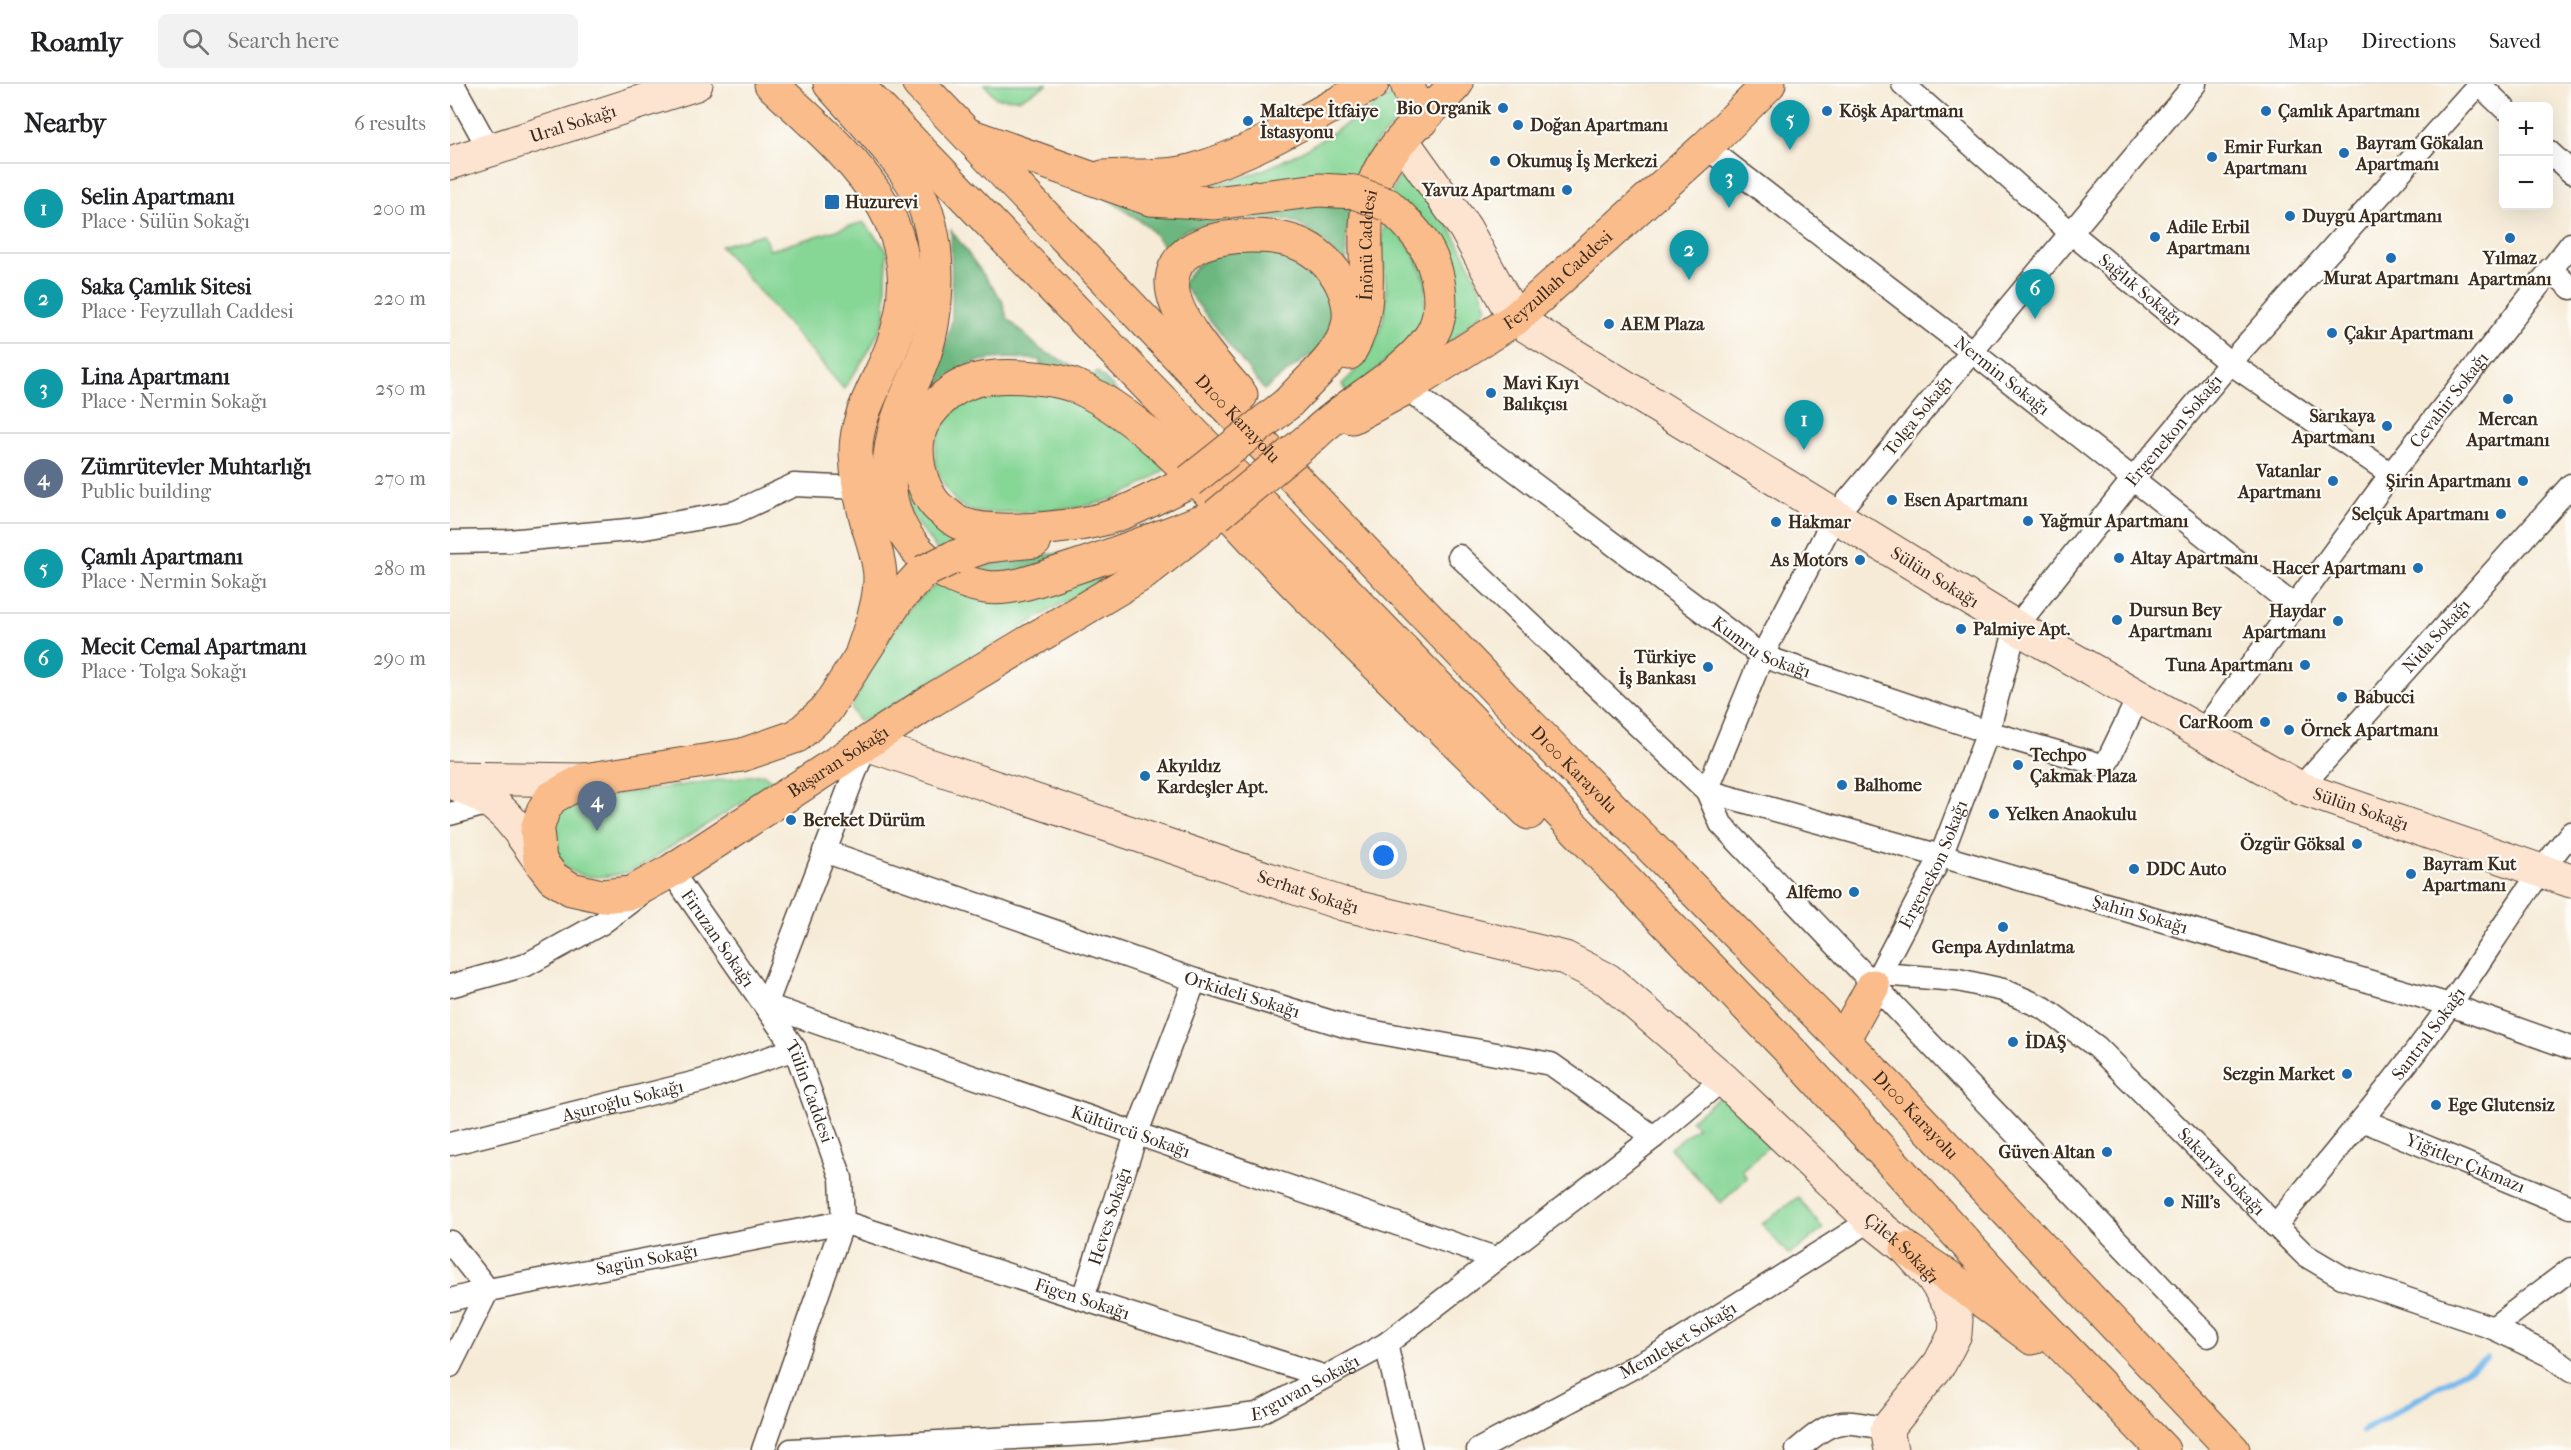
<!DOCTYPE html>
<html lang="en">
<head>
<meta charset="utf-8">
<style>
  :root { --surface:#fff; --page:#f2f2f2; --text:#202124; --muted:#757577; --line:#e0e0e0; --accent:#1f6fb2 }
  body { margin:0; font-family:"IM FELL French Canon",serif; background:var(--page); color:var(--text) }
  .controls { position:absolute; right:18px; top:18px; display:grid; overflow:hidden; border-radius:9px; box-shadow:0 6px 24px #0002 }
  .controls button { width:54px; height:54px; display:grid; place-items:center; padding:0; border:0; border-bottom:2px solid var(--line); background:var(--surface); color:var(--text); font:30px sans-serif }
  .you { position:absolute; left:934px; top:772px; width:21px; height:21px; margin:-15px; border:4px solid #fff; border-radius:50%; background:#1a73e8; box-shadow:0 0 0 9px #1a73e833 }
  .badge { display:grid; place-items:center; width:39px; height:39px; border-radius:50%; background:var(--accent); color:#fff; font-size:20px; font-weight:700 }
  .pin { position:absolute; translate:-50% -50px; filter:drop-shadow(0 2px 3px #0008) }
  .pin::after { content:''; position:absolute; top:32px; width:21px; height:18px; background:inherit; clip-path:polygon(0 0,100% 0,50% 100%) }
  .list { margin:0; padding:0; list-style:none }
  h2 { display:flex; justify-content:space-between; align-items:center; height:78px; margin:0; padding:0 24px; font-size:26px }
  h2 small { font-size:20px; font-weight:400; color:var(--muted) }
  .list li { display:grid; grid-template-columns:39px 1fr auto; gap:18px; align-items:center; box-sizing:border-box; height:90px; padding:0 24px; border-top:2px solid var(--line) }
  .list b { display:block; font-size:22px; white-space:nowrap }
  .list p { margin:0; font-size:20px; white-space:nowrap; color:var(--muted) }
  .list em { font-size:20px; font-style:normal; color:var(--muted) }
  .icon { flex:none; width:33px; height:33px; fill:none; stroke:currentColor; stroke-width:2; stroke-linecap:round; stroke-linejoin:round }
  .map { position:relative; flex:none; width:2121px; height:1366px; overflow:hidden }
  header { display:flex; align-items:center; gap:36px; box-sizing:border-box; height:84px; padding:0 30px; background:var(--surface); border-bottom:2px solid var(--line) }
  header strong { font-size:28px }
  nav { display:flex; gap:33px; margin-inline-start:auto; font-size:21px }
  .search { width:420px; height:54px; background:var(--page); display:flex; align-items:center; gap:15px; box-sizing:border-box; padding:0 21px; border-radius:9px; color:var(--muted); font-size:22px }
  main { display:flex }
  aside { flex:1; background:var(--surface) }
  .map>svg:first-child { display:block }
  .green { fill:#86d696; stroke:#60805a; stroke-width:1.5 }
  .forest { fill:#6cb77f; stroke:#54704e; stroke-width:1.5 }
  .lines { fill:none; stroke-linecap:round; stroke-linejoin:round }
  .stream { stroke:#76b9ec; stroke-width:6 }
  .street-casing { stroke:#57473a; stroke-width:25 }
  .secondary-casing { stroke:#57473a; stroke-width:35 }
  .primary-casing { stroke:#57473a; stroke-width:35 }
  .highway-casing { stroke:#57473a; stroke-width:35 }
  .street { stroke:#fff; stroke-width:22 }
  .secondary { stroke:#fde4d0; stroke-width:33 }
  .primary { stroke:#f9bc8a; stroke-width:33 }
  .highway { stroke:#f9bc8a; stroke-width:33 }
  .primary-bridge-casing { stroke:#57473a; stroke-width:35; stroke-linecap:butt }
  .highway-bridge-casing { stroke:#57473a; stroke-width:35; stroke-linecap:butt }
  .primary-bridge { stroke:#f9bc8a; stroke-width:33 }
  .highway-bridge { stroke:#f9bc8a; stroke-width:33 }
  .poi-dot { fill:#1f6fb2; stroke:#fdfcf7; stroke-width:2 }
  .labels { text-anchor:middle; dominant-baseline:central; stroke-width:4.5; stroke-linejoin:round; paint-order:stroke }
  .poi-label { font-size:18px; font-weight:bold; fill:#3b2a1e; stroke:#fdfcf7; text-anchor:start }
  .street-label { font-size:18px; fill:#3b2a1e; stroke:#fdfcf7 }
</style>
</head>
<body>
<header>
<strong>Roamly</strong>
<div class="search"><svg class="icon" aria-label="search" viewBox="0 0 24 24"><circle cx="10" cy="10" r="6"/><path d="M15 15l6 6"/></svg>Search here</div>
<nav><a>Map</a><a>Directions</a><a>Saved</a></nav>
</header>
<main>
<aside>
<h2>Nearby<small>6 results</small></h2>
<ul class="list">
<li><span class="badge" style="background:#0f9aa8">1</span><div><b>Selin Apartmanı</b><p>Place · Sülün Sokağı</p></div><em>200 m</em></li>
<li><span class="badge" style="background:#0f9aa8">2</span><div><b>Saka Çamlık Sitesi</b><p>Place · Feyzullah Caddesi</p></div><em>220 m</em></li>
<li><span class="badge" style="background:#0f9aa8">3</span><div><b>Lina Apartmanı</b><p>Place · Nermin Sokağı</p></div><em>250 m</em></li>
<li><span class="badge" style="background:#5c6f8a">4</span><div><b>Zümrütevler Muhtarlığı</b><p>Public building</p></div><em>270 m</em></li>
<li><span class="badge" style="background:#0f9aa8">5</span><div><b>Çamlı Apartmanı</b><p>Place · Nermin Sokağı</p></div><em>280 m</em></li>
<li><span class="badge" style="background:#0f9aa8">6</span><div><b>Mecit Cemal Apartmanı</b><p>Place · Tolga Sokağı</p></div><em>290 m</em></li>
</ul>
</aside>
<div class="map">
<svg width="2121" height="1366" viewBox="0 0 2121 1366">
  <rect width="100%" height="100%" fill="#fdfcf7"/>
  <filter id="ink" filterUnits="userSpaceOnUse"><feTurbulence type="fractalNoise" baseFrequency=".0167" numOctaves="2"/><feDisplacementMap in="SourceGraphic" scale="12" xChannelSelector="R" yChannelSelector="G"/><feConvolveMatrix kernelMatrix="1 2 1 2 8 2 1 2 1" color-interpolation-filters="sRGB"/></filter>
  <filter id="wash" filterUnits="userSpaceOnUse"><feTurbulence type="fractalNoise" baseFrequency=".008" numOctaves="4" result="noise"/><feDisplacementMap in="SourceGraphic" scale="24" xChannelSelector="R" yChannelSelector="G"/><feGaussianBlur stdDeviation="1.35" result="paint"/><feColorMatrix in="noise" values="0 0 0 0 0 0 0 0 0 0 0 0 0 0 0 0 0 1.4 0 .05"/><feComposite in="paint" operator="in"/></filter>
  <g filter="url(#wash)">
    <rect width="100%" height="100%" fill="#f6ebd7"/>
    <path class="green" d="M534,0H598L570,15L546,14Z
      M949,6L956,28L924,61L908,98L805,105L703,102C725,101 747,102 768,99C831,89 896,39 949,6Z
      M955,80C990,122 1020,173 1037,224L969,287L996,251L941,111Z
      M936,131L976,188L974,242L899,310L892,300C926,270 940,236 935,192C932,165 929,158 936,131Z
      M413,138L437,166L435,234L420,265L394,305L270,162L313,150L320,166Z
      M580,304L640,321L722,379C673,422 625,427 562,428C548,428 529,431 517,425C502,417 495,404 489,390C476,356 497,322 530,311C545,306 564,306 580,304Z
      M457,366L525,455L487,466L462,433L453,404Z
      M647,490L651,496L426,631L409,637L401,625C422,584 448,525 488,500Z
      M313,690L324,699C290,720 256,741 222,762C209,770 193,783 178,788C145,797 109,797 103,756C100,736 108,727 125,716Z
      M1272,1011L1319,1062L1292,1086L1297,1094L1271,1119L1220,1064L1247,1043L1241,1036Z
      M1348,1113L1373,1145L1339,1171L1312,1140Z"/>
    <path class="forest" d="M645,107L903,120L896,158L897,182C880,166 864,147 843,138C828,132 756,139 741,144C729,148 723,156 717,165L696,141Z
      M501,146L552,216L557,234L591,266L643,292L647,287L684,324L590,281V276C543,272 512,272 480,311L473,308L493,271L502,236Z
      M796,164C857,175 858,171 890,227L866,276L860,271L814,306L732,200C752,171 762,170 796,164Z
      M639,467L563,491L521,485L577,472Z"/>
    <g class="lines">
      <path class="stream" d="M1913,1347L2037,1274"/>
    </g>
  </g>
  <g filter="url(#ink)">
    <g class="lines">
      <defs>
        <g id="street">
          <path d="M3,0L39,65"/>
          <path id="s1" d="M1453,0L1620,148L1780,279L1941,390"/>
          <path d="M1745,0L1385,432L1312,572L1257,707L1271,740L1758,1252"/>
          <path d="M2029,0L2054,24"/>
          <path id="s2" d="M1256,63L1521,267L1845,523"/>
          <path d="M2098,67L2121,88"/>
          <path d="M2100,185L2121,204"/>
          <path id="s3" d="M956,304L1312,572L1538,648L1655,682L1688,614"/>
          <path d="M0,458L58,457L189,445L286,428L344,401L410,404"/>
          <path id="s4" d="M1009,472L1257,707L1491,772L2000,921L2121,964"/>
          <path id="s5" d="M1751,650L1941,390L2121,160"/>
          <path id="s6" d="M1850,704L2121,401"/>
          <path d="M0,730L43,718"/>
          <path id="s7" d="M374,767L745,896L898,943L1101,980L1204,1053"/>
          <path id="s8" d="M1430,890L1508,896L1553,906L1594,924L1647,963L1855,1171L1892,1193L2043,1244L2099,1271L2121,1287"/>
          <path id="s9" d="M0,902L76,881L152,839L221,787L345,965L391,1094L393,1138L313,1366"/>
          <path id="s10" d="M1423,902L1491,772L1538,648L1566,543L1683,395L1780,279L2029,0"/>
          <path id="s11" d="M316,921L1045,1174"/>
          <path d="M316,921L416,660"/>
          <path id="s12" d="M1912,1036L2121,1123"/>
          <path id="s13" d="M0,1060L251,997L345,965"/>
          <path id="s14" d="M1825,1142C1884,1069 1946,997 2000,921C2041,863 2076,803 2121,749"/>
          <path d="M0,1158L38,1206L0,1282"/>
          <path id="s15" d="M633,1214L686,1051L745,896"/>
          <path id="s16" d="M0,1216L38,1206L393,1138L873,1292"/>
          <path d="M2043,1244L2121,1185"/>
          <path d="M936,1260L961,1366"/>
          <path id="s17" d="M341,1366L656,1349L807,1330L936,1260L1204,1053L1273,995"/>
          <path id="s18" d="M1028,1366L1210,1269L1421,1136"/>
          <path d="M1347,1366C1384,1334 1389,1335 1437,1345"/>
        </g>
        <g id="secondary">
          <path id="s19" d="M952,56L1015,144L1065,235L1566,543L1850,704L2121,797"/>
          <path id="s20" d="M0,79L246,0"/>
          <path id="s21" d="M416,660L893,820L1115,874L1158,896L1273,995L1421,1136L1457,1165L1483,1194L1501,1222L1506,1236L1505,1250L1490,1279L1437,1345L1441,1366"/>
          <path d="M0,694L134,696"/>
          <path d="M4,699C51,718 63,737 90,777"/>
        </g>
        <g id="primary">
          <path id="s22" d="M899,269C933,212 903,157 924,99C937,62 980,29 1006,0"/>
          <path id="s23" d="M902,333L956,304L1065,235L1256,63L1319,0"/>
          <path d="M502,474L536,462L585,457"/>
          <path id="s24" d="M473,488L448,515L376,626L347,652L292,671L134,696L101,714L93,727L87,746L90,777L103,794L121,805L152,812L181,809L221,787L482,616L694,489L757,439"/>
        </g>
        <g id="highway">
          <path d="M321,0C401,74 487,141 442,263C429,298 405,331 406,370C407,395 412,421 419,445C424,461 430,478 430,494C430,520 420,544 412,568"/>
          <path d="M380,0C412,37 462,83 477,130C491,172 488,236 472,277C463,301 449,324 444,349C435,388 436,428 462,460C479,482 508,499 535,503C564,507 595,493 623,484C672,468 719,450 767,431"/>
          <path d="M406,0L1346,973L1563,1211L1713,1366"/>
          <path id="s25" d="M469,0L1077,638L1446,1010L1783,1366"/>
          <path d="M957,0L972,37"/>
          <path d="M519,51L700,115L765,119L869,106L904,108"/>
          <path d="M653,93C682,91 716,94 744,86C807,68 865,31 922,0"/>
          <path d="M791,311C768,284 720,233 722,196C726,147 814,146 847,159C866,166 884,183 892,201C898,214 901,228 898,241C890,273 859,295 838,319"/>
          <path d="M865,350C899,317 954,291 980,253C990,239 991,220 989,204C985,167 964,144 938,121"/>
          <path d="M740,397C718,407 695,420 672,429C637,443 547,453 512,440C505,438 499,431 493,427C470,411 459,362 474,337C501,294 537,289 585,294C599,295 616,298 630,304C710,342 784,438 847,502C923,579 1002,653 1079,729"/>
          <path d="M1393,956L1423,902"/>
          <path d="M1457,1165L1518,1206L1582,1254"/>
        </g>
      </defs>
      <use href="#street" class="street-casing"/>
      <use href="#secondary" class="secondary-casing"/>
      <use href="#primary" class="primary-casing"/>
      <use href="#highway" class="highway-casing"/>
      <use href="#street" class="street"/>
      <use href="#secondary" class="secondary"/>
      <use href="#primary" class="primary"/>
      <use href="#highway" class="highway"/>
      <defs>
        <path id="primary-bridge" d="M740,397L838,319
          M767,431L865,350
          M473,488L502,474"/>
        <path id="highway-bridge" d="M904,108L938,121"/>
      </defs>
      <use href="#primary-bridge" class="primary-bridge-casing"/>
      <use href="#highway-bridge" class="highway-bridge-casing"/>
      <use href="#primary-bridge" class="primary-bridge"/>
      <use href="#highway-bridge" class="highway-bridge"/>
    </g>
  </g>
  <g class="poi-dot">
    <circle cx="1053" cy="24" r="6"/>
    <circle cx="1377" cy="27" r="6"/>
    <circle cx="1816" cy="27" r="6"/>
    <circle cx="798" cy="37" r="6"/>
    <circle cx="1068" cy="41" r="6"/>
    <circle cx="1894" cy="69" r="6"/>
    <circle cx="1762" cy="73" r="6"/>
    <circle cx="1045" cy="77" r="6"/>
    <circle cx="1117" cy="106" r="6"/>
    <rect x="374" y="110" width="16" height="16" rx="3"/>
    <circle cx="1840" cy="132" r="6"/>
    <circle cx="1705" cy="153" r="6"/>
    <circle cx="2060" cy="154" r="6"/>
    <circle cx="1941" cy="174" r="6"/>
    <circle cx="1159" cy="240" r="6"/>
    <circle cx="1882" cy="249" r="6"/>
    <circle cx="1041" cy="309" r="6"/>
    <circle cx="2058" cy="315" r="6"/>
    <circle cx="1937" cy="342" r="6"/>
    <circle cx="1883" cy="397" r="6"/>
    <circle cx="2073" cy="397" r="6"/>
    <circle cx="1442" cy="416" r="6"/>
    <circle cx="2051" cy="430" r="6"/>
    <circle cx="1578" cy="437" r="6"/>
    <circle cx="1326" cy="438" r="6"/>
    <circle cx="1669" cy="474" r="6"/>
    <circle cx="1410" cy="476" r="6"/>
    <circle cx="1968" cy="484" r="6"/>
    <circle cx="1667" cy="536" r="6"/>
    <circle cx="1888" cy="537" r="6"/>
    <circle cx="1511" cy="545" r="6"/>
    <circle cx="1855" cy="581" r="6"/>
    <circle cx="1258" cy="583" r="6"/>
    <circle cx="1892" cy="613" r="6"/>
    <circle cx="1815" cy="638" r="6"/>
    <circle cx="1839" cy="646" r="6"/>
    <circle cx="1568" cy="681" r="6"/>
    <circle cx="695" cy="692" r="6"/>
    <circle cx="1392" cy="701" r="6"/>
    <circle cx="1544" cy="730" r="6"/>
    <circle cx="341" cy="736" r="6"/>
    <circle cx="1907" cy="760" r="6"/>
    <circle cx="1684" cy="785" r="6"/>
    <circle cx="1961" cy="790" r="6"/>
    <circle cx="1404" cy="808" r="6"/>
    <circle cx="1553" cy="843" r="6"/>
    <circle cx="1563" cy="958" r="6"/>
    <circle cx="1897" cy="990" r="6"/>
    <circle cx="1986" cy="1021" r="6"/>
    <circle cx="1657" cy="1068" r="6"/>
    <circle cx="1719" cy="1118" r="6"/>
  </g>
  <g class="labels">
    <g class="poi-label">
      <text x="1041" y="24" text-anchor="end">Bio Organik</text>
      <text x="810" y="27">Maltepe İtfaiye<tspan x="810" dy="21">İstasyonu</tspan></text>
      <text x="1389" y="27">Köşk Apartmanı</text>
      <text x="1828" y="27">Çamlık Apartmanı</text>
      <text x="1080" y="41">Doğan Apartmanı</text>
      <text x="1906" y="59">Bayram Gökalan<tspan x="1906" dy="21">Apartmanı</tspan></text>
      <text x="1774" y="63">Emir Furkan<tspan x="1774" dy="21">Apartmanı</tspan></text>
      <text x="1057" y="77">Okumuş İş Merkezi</text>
      <text x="1105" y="106" text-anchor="end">Yavuz Apartmanı</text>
      <text x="395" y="118">Huzurevi</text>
      <text x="1852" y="132">Duygu Apartmanı</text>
      <text x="1717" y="143">Adile Erbil<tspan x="1717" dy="21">Apartmanı</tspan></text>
      <text x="2060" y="174" text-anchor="middle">Yılmaz<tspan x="2060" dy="21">Apartmanı</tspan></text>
      <text x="1941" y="194" text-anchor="middle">Murat Apartmanı</text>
      <text x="1171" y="240">AEM Plaza</text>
      <text x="1894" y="249">Çakır Apartmanı</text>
      <text x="1053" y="299">Mavi Kıyı<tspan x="1053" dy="21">Balıkçısı</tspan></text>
      <text x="1925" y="332" text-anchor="end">Sarıkaya<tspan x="1925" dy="21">Apartmanı</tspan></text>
      <text x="2058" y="335" text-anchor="middle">Mercan<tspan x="2058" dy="21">Apartmanı</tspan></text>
      <text x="1871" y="387" text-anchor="end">Vatanlar<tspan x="1871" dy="21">Apartmanı</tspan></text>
      <text x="2061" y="397" text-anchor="end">Şirin Apartmanı</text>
      <text x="1454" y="416">Esen Apartmanı</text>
      <text x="2039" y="430" text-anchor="end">Selçuk Apartmanı</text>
      <text x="1590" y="437">Yağmur Apartmanı</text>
      <text x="1338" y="438">Hakmar</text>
      <text x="1681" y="474">Altay Apartmanı</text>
      <text x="1398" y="476" text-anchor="end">As Motors</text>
      <text x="1956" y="484" text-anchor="end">Hacer Apartmanı</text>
      <text x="1679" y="526">Dursun Bey<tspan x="1679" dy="21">Apartmanı</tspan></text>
      <text x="1876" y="527" text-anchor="end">Haydar<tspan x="1876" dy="21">Apartmanı</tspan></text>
      <text x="1523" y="545">Palmiye Apt.</text>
      <text x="1246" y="573" text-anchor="end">Türkiye<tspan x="1246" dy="21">İş Bankası</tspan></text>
      <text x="1843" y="581" text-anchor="end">Tuna Apartmanı</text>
      <text x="1904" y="613">Babucci</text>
      <text x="1803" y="638" text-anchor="end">CarRoom</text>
      <text x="1851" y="646">Örnek Apartmanı</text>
      <text x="1580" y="671">Techpo<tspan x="1580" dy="21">Çakmak Plaza</tspan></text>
      <text x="707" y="682">Akyıldız<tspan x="707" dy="21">Kardeşler Apt.</tspan></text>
      <text x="1404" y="701">Balhome</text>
      <text x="1556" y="730">Yelken Anaokulu</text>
      <text x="353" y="736">Bereket Dürüm</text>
      <text x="1895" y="760" text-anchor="end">Özgür Göksal</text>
      <text x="1973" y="780">Bayram Kut<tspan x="1973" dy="21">Apartmanı</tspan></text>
      <text x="1696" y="785">DDC Auto</text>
      <text x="1392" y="808" text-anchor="end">Alfemo</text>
      <text x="1553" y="863" text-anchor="middle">Genpa Aydınlatma</text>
      <text x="1575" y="958">İDAŞ</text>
      <text x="1885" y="990" text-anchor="end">Sezgin Market</text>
      <text x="1998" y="1021">Ege Glutensiz</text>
      <text x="1645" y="1068" text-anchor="end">Güven Altan</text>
      <text x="1731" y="1118">Nill's</text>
    </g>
    <g class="street-label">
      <text stroke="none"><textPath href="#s20" startOffset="129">Ural Sokağı</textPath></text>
      <text stroke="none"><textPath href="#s22" startOffset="111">İnönü Caddesi</textPath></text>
      <text stroke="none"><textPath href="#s23" startOffset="248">Feyzullah Caddesi</textPath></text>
      <text stroke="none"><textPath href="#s1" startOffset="314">Sağlık Sokağı</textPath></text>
      <text stroke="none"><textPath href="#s2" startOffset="374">Nermin Sokağı</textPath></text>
      <text stroke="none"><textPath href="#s5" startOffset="416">Cevahir Sokağı</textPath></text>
      <text transform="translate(1468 332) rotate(-51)">Tolga Sokağı</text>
      <text stroke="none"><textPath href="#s25" startOffset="462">D100 Karayolu</textPath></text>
      <text stroke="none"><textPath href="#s10" startOffset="640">Ergenekon Sokağı</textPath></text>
      <text stroke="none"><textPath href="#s19" startOffset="705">Sülün Sokağı</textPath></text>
      <text stroke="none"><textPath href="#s6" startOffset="204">Nida Sokağı</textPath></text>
      <text stroke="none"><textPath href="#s3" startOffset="441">Kumru Sokağı</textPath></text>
      <text stroke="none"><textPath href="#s24" startOffset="879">Başaran Sokağı</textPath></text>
      <text stroke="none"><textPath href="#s25" startOffset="948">D100 Karayolu</textPath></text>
      <text stroke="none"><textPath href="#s19" startOffset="1191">Sülün Sokağı</textPath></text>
      <text stroke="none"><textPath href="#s10" startOffset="136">Ergenekon Sokağı</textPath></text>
      <text stroke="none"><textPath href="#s21" startOffset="466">Serhat Sokağı</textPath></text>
      <text stroke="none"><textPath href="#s4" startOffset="792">Şahin Sokağı</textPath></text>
      <text stroke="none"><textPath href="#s9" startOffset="334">Firuzan Sokağı</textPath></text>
      <text stroke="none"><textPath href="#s7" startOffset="442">Orkideli Sokağı</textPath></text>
      <text stroke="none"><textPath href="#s14" startOffset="246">Santral Sokağı</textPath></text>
      <text stroke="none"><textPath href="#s9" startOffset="514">Tülin Caddesi</textPath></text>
      <text stroke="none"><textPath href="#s13" startOffset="178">Aşuroğlu Sokağı</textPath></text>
      <text stroke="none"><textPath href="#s25" startOffset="1434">D100 Karayolu</textPath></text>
      <text stroke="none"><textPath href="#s11" startOffset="386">Kültürcü Sokağı</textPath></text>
      <text stroke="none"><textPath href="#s12" startOffset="112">Yiğitler Çıkmazı</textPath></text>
      <text stroke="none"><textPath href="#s8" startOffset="411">Sakarya Sokağı</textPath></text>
      <text stroke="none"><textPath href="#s15" startOffset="86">Heves Sokağı</textPath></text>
      <text stroke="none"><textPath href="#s21" startOffset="1178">Çilek Sokağı</textPath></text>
      <text stroke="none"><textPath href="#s16" startOffset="201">Sagün Sokağı</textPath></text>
      <text stroke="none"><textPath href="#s16" startOffset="652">Figen Sokağı</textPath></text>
      <text stroke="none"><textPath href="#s18" startOffset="228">Memleket Sokağı</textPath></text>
      <text stroke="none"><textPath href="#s17" startOffset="522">Erguvan Sokağı</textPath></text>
    </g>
  </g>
</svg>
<div class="controls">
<button>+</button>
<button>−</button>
</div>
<div class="you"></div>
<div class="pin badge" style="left:1354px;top:366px;background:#0f9aa8">1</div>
<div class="pin badge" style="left:1239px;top:196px;background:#0f9aa8">2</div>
<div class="pin badge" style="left:1279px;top:124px;background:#0f9aa8">3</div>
<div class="pin badge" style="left:147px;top:747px;background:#5c6f8a">4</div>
<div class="pin badge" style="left:1340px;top:66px;background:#0f9aa8">5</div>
<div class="pin badge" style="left:1585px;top:235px;background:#0f9aa8">6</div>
</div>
</main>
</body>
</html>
